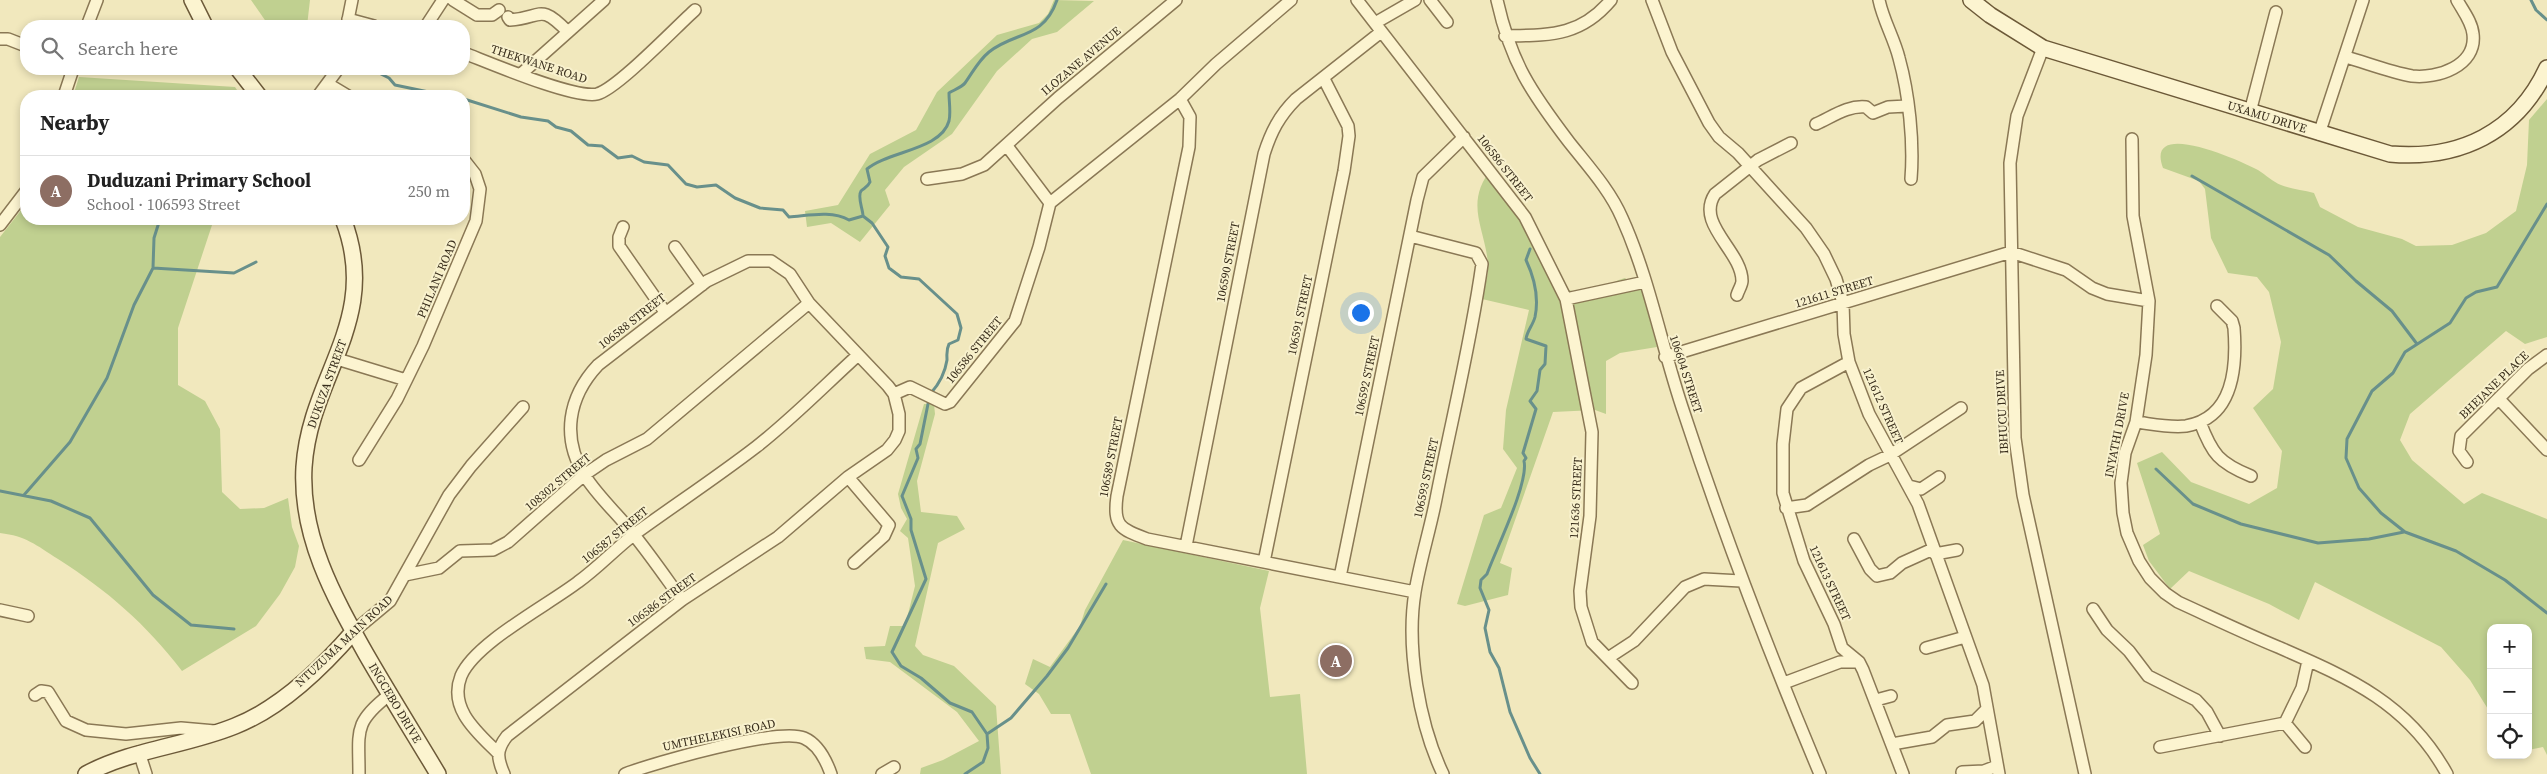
<!DOCTYPE html>
<html lang="en">
<head>
<meta charset="utf-8">
<style>
  :root { --surface:#fff; --page:#f2f2f2; --text:#222; --muted:#767676; --line:#e0e0e0; --accent:#9e2f20 }
  body { margin:0; font-family:"Source Serif 4",serif; background:var(--page); color:var(--text) }
  .controls { position:absolute; right:15px; bottom:15px; display:grid; overflow:hidden; border-radius:10px; box-shadow:0 2px 8px #0003 }
  .controls button { width:45px; height:45px; display:grid; place-items:center; padding:0; border:0; border-bottom:1px solid var(--line); background:var(--surface); color:var(--text); font:25px sans-serif }
  .you { position:absolute; left:1360px; top:312px; width:18px; height:18px; margin:-12px; border:4px solid #fff; border-radius:50%; background:#1a73e8; box-shadow:0 0 0 8px #1a73e833 }
  .badge { display:grid; place-items:center; width:32px; height:32px; border-radius:50%; background:var(--accent); color:#fff; font-size:16px; font-weight:700 }
  .pin { position:absolute; translate:-50% -50%; border:2px solid #fff; box-shadow:0 1px 5px #0006 }
  .list { margin:0; padding:0; list-style:none }
  h2 { display:flex; justify-content:space-between; align-items:center; height:65px; margin:0; padding:0 20px; font-size:21px }
  h2 small { font-size:16px; font-weight:400; color:var(--muted) }
  .list li { display:grid; grid-template-columns:32px 1fr auto; gap:15px; align-items:center; box-sizing:border-box; height:70px; padding:0 20px; border-top:1px solid var(--line) }
  .list b { display:block; font-size:19px; white-space:nowrap }
  .list p { margin:0; font-size:16px; white-space:nowrap; color:var(--muted) }
  .list em { font-size:16px; font-style:normal; color:var(--muted) }
  .icon { flex:none; width:28px; height:28px; fill:none; stroke:currentColor; stroke-width:2; stroke-linecap:round; stroke-linejoin:round }
  .map { position:relative; flex:none; width:2547px; height:774px; overflow:hidden }
  .search { position:absolute; background:var(--surface); box-shadow:0 2px 8px #0003; left:20px; top:20px; width:450px; height:55px; display:flex; align-items:center; gap:12px; box-sizing:border-box; padding:0 18px; border-radius:20px; color:var(--muted); font-size:19px }
  .panel { position:absolute; background:var(--surface); box-shadow:0 2px 8px #0003; left:20px; top:90px; width:450px; height:135px; border-radius:20px }
  .map>svg:first-child { display:block }
  .green { fill:#c0d090 }
  .lines { fill:none; stroke-linecap:round; stroke-linejoin:round }
  .stream { stroke:#68908b; stroke-width:3 }
  .street-casing { stroke:#8a7855; stroke-width:14 }
  .secondary-casing { stroke:#6c5938; stroke-width:18 }
  .street { stroke:#fcf4d0; stroke-width:11 }
  .secondary { stroke:#fcf4d0; stroke-width:15 }
  .labels { text-anchor:middle; dominant-baseline:central; stroke-width:4; stroke-linejoin:round; paint-order:stroke }
  .street-label { font-size:12px; fill:#382d1b; stroke:#f8f1cd }
</style>
</head>
<body>
<div class="map">
<svg width="2547" height="774" viewBox="0 0 2547 774">
  <rect width="100%" height="100%" fill="#f1e8bd"/>
  <path class="green" d="M251,0H310L307,26H269Z
    M1054,0L1094,1L1057,32L1032,39L997,71L952,134L904,167L885,190L890,205L860,242L831,223L807,227L805,211L838,205L870,154L916,130L937,92L997,35L1039,23L1048,14Z
    M79,77L235,87L241,96H73Z
    M2547,99V337L2525,344L2506,331L2410,414L2400,440L2412,460L2464,504L2482,493L2547,519V755L2543,747L2528,750V628H2491V714L2470,680L2441,647L2315,582L2299,620L2269,604L2189,571L2170,589L2149,561L2143,545L2160,534L2137,463L2162,452L2191,482L2249,504L2277,488L2282,451L2253,408L2273,389L2281,342L2269,292L2257,277L2228,273L2211,238L2205,189L2199,181L2163,168C2144,117 2241,161 2258,170C2266,175 2273,182 2281,185C2291,189 2303,190 2314,193L2320,207L2358,227L2402,239L2416,246L2452,245L2486,233L2516,211L2527,165L2529,120Z
    M1493,167L1564,288C1583,298 1606,284 1625,278L1642,291L1657,347L1620,353L1606,361V414L1595,410L1553,412L1500,563L1512,568L1508,595L1465,606L1457,604L1484,515L1501,508L1517,468L1503,449L1506,410L1529,310L1482,299C1484,288 1489,275 1488,264C1485,227 1463,203 1493,167Z
    M26,204V219H214L178,328V385L205,401L220,429L222,492L240,509L264,508L288,498L292,527L299,546L295,567L280,594L256,626L182,671C146,624 108,591 58,559C36,545 26,536 0,533V237Z
    M924,404H934L935,414L917,481L921,512L957,516L965,529L938,543L915,646L923,655L954,666L996,706L1001,774H920L921,768L943,760L979,741L957,712L890,662L866,659L864,647L885,646L890,626H905L915,586L908,538L900,531L907,519L901,508L898,494Z
    M1123,540L1269,571L1260,608L1270,697L1300,694L1307,774H1091L1070,714H1051L1039,694L1025,684L1033,659L1050,667L1080,626L1085,610Z"/>
  <g class="lines">
    <path class="stream" d="M2531,0L2536,10L2547,20
      M371,69L389,78L395,85L448,96
      M464,99L521,117L548,121L556,127L571,131L588,145L602,146L618,158L632,156L644,162L668,165L686,184L697,187L716,185L735,198L760,208L783,210L789,217C807,216 831,210 849,220L863,216
      M2192,176L2329,255L2356,281L2392,311L2417,344
      M2547,204L2497,287L2476,292L2466,298L2450,323L2405,352L2393,373L2372,391L2347,439L2346,458L2359,488L2381,513L2405,532L2456,551L2505,580L2547,613
      M1530,249L1526,260C1534,277 1539,298 1535,317C1533,325 1527,331 1526,339L1546,346L1545,364L1540,370L1537,391L1530,401L1536,409L1523,453L1526,458L1524,461C1529,483 1496,549 1487,574L1481,580L1480,588L1489,610L1485,628L1490,652L1499,668L1510,712L1530,758L1540,774
      M153,268L234,273L256,262
      M931,393C939,384 945,373 947,360C947,354 946,350 949,344L958,340L961,328L957,314L919,279L901,277L889,268L885,256L888,247L872,223L863,216C863,209 857,197 861,191C864,188 868,187 870,182L867,169C888,151 941,150 949,121C951,113 949,102 949,93C954,90 962,87 965,83C973,72 978,61 989,52C1015,31 1043,40 1057,0
      M929,399L920,444L916,449L918,458L902,496L911,519V530L926,579L892,652L901,666L921,678L950,703L972,712L987,734L988,748L983,762L965,774
      M2156,469L2193,504L2241,524L2318,543L2369,539L2404,532
      M0,491L51,501L90,518L153,595L191,625L234,629
      M24,495L70,442L107,378L134,305L153,268L154,238L160,219
      M987,734L1011,718L1047,676L1068,648L1106,584"/>
    <defs>
      <path id="street" d="M453,0L477,15H492L499,10
        M1357,0L1525,217L1566,299L1645,282
        M1430,0L1447,22
        M1497,0C1511,63 1531,92 1569,142C1588,166 1610,190 1622,218C1650,280 1662,349 1684,413C1724,535 1770,655 1820,774
        M1652,0L1672,52L1709,123L1719,137L1738,153L1806,228L1824,254L1836,279L1843,303L1844,334L1849,362L1869,414L1918,504L1983,685L1999,774
        M1879,0C1883,20 1894,38 1899,58C1909,94 1914,142 1911,179
        M508,17L510,20C542,18 539,2 568,32
        M348,19L374,26
        M1375,23L1415,0
        M347,25L352,0
        M87,26L97,0
        M426,26L443,0
        M1505,36C1549,35 1580,37 1611,0
        M0,39H8L26,46
        M2043,48L2017,116L2010,163L2015,438L2023,495L2085,774
        M464,53C490,63 574,99 597,94C617,89 676,27 695,10
        M2346,57C2367,63 2390,72 2412,76C2437,79 2477,66 2473,34C2472,22 2463,11 2457,0
        M521,74L604,0
        M328,84L348,96
        M64,96L73,69
        M318,96L338,69
        M1180,99L1190,117L1189,147L1117,496C1113,526 1120,529 1147,539L1415,592
        M2250,112L2276,12
        M1816,124C1832,117 1848,105 1866,107L1873,113L1888,107L1907,106
        M2319,134L2363,0
        M2132,139L2133,216L2149,301L2146,355L2136,422L2125,453L2121,483L2123,513L2127,533L2139,561L2150,578L2165,593L2178,602C2211,617 2244,633 2278,647C2349,678 2408,703 2447,774
        M1007,146L1050,203
        M927,179L962,174L984,165L1058,98L1176,0
        M0,225L26,191
        M623,227L619,237V246L665,312
        M1410,236L1476,253L1482,264C1471,343 1451,422 1436,499C1430,530 1420,561 1415,592C1406,647 1419,724 1443,774
        M675,247L702,285
        M1737,295C1738,291 1742,285 1742,281C1742,251 1695,224 1715,194L1758,160L1791,143
        M1566,299L1592,432L1590,516L1580,591L1581,607L1592,642L1632,683
        M1665,357L2011,252L2066,270L2092,288L2107,294L2149,301
        M337,359L406,380
        M1849,362L1801,388L1787,409L1783,444V493L1804,561L1834,624L1842,648L1859,662L1863,670L1903,774
        M894,394L910,387L945,404L950,402L1015,321L1039,247L1050,203L1180,99L1216,64L1291,0
        M2499,399L2547,450
        M2136,422C2152,424 2170,428 2186,426C2234,418 2237,367 2234,328L2232,321L2217,306
        M2200,422C2212,454 2219,463 2251,476
        M359,460L397,399L423,346L476,221L480,189L475,174L464,160
        M2467,462L2459,451L2461,436L2528,369L2547,355
        M848,477L889,525L884,536L854,563
        M1909,486L1921,489L1939,477
        M1786,508L1807,505L1869,465L1890,455L1961,408
        M1854,539L1870,569L1877,576L1890,573L1902,563L1933,549
        M1186,546L1264,154C1271,132 1279,116 1296,99L1381,32
        M1935,554L1957,550
        M1264,562L1344,171L1349,136L1348,126L1324,79
        M405,575L439,568L460,551L493,550L508,542L584,475L606,460L647,439L809,303
        M1340,577L1417,200L1423,177L1464,137
        M2093,609L2107,630L2129,651L2148,676L2196,700L2207,712L2220,736
        M0,610L28,616
        M354,631L390,601L449,495L471,466L523,407
        M1926,648L1965,637
        M1608,658L1634,641L1685,587L1704,579L1741,581
        M1784,683L1840,662H1859
        M35,695L41,691L48,692L66,721L86,730L126,734L181,728L215,731
        M1876,700L1891,696
        M2285,723L2305,747
        M1892,744L1932,737L1947,725L1975,721L1987,709
        M2160,747L2285,723L2302,688L2308,661
        M139,752L146,774
        M498,753C478,733 448,709 461,676C475,643 548,605 578,582C599,567 616,548 636,533C676,504 717,477 756,447C792,419 824,386 857,356
        M1962,772L1984,771L1997,766
        M359,774C359,731 353,723 389,695
        M504,774C497,758 496,750 507,736L682,600L778,537L848,477L887,450L895,440L899,431V414L894,394L888,386L809,303L790,274L771,261H748L707,281L598,365C568,397 561,438 585,476C599,498 619,515 634,535C651,556 666,578 682,600
        M625,774C653,763 779,727 804,738C818,744 826,760 831,774
        M882,774L894,767"/>
      <path id="secondary" d="M192,0L205,26
        M1971,0L1990,15L2043,48L2390,154C2459,160 2517,133 2547,68
        M238,69L259,96
        M343,219C382,320 310,374 304,467C300,536 333,595 366,654C389,694 414,734 438,774
        M86,774C133,749 186,746 235,726C281,708 322,668 354,631"/>
    </defs>
    <use href="#street" class="street-casing"/>
    <use href="#secondary" class="secondary-casing"/>
    <use href="#street" class="street"/>
    <use href="#secondary" class="secondary"/>
  </g>
  <g class="labels">
    <g class="street-label">
      <text transform="translate(1081 61) rotate(-40)">ILOZANE AVENUE</text>
      <text transform="translate(539 64) rotate(18)">THEKWANE ROAD</text>
      <text transform="translate(2267 117) rotate(17)">UXAMU DRIVE</text>
      <text transform="translate(1505 168) rotate(52)">106586 STREET</text>
      <text transform="translate(1228 262) rotate(-79)">106590 STREET</text>
      <text transform="translate(437 279) rotate(-67)">PHILANI ROAD</text>
      <text transform="translate(1834 292) rotate(-17)">121611 STREET</text>
      <text transform="translate(1300 315) rotate(-78)">106591 STREET</text>
      <text transform="translate(632 321) rotate(-38)">106588 STREET</text>
      <text transform="translate(974 350) rotate(-51)">106586 STREET</text>
      <text transform="translate(1686 374) rotate(72)">106604 STREET</text>
      <text transform="translate(1367 376) rotate(-78)">106592 STREET</text>
      <text transform="translate(327 384) rotate(-70)">DUKUZA STREET</text>
      <text transform="translate(2494 385) rotate(-44)">BHEJANE PLACE</text>
      <text transform="translate(1883 406) rotate(66)">121612 STREET</text>
      <text transform="translate(2002 412) rotate(-93)">IBHUCU DRIVE</text>
      <text transform="translate(2117 435) rotate(-79)">INYATHI DRIVE</text>
      <text transform="translate(1111 457) rotate(-79)">106589 STREET</text>
      <text transform="translate(1426 478) rotate(-78)">106593 STREET</text>
      <text transform="translate(558 482) rotate(-40)">108302 STREET</text>
      <text transform="translate(1576 498) rotate(-87)">121636 STREET</text>
      <text transform="translate(615 535) rotate(-39)">106587 STREET</text>
      <text transform="translate(1830 583) rotate(65)">121613 STREET</text>
      <text transform="translate(662 600) rotate(-36)">106586 STREET</text>
      <text transform="translate(344 641) rotate(-43)">NTUZUMA MAIN ROAD</text>
      <text transform="translate(395 703) rotate(59)">INGCEBO DRIVE</text>
      <text transform="translate(719 735) rotate(-12)">UMTHELEKISI ROAD</text>
    </g>
  </g>
</svg>
<div class="controls">
<button>+</button>
<button>−</button>
<button><svg class="icon" aria-label="locate" viewBox="0 0 24 24"><circle cx="12" cy="12" r="6"/><path d="M12 2v4M12 18v4M2 12h4M18 12h4"/></svg></button>
</div>
<div class="you"></div>
<div class="pin badge" style="left:1336px;top:661px;background:#8d6e63">A</div>
<div class="search"><svg class="icon" aria-label="search" viewBox="0 0 24 24"><circle cx="10" cy="10" r="6"/><path d="M15 15l6 6"/></svg>Search here</div>
<section class="panel">
<h2>Nearby<small></small></h2>
<ul class="list">
<li><span class="badge" style="background:#8d6e63">A</span><div><b>Duduzani Primary School</b><p>School · 106593 Street</p></div><em>250 m</em></li>
</ul>
</section>
</div>
</body>
</html>
